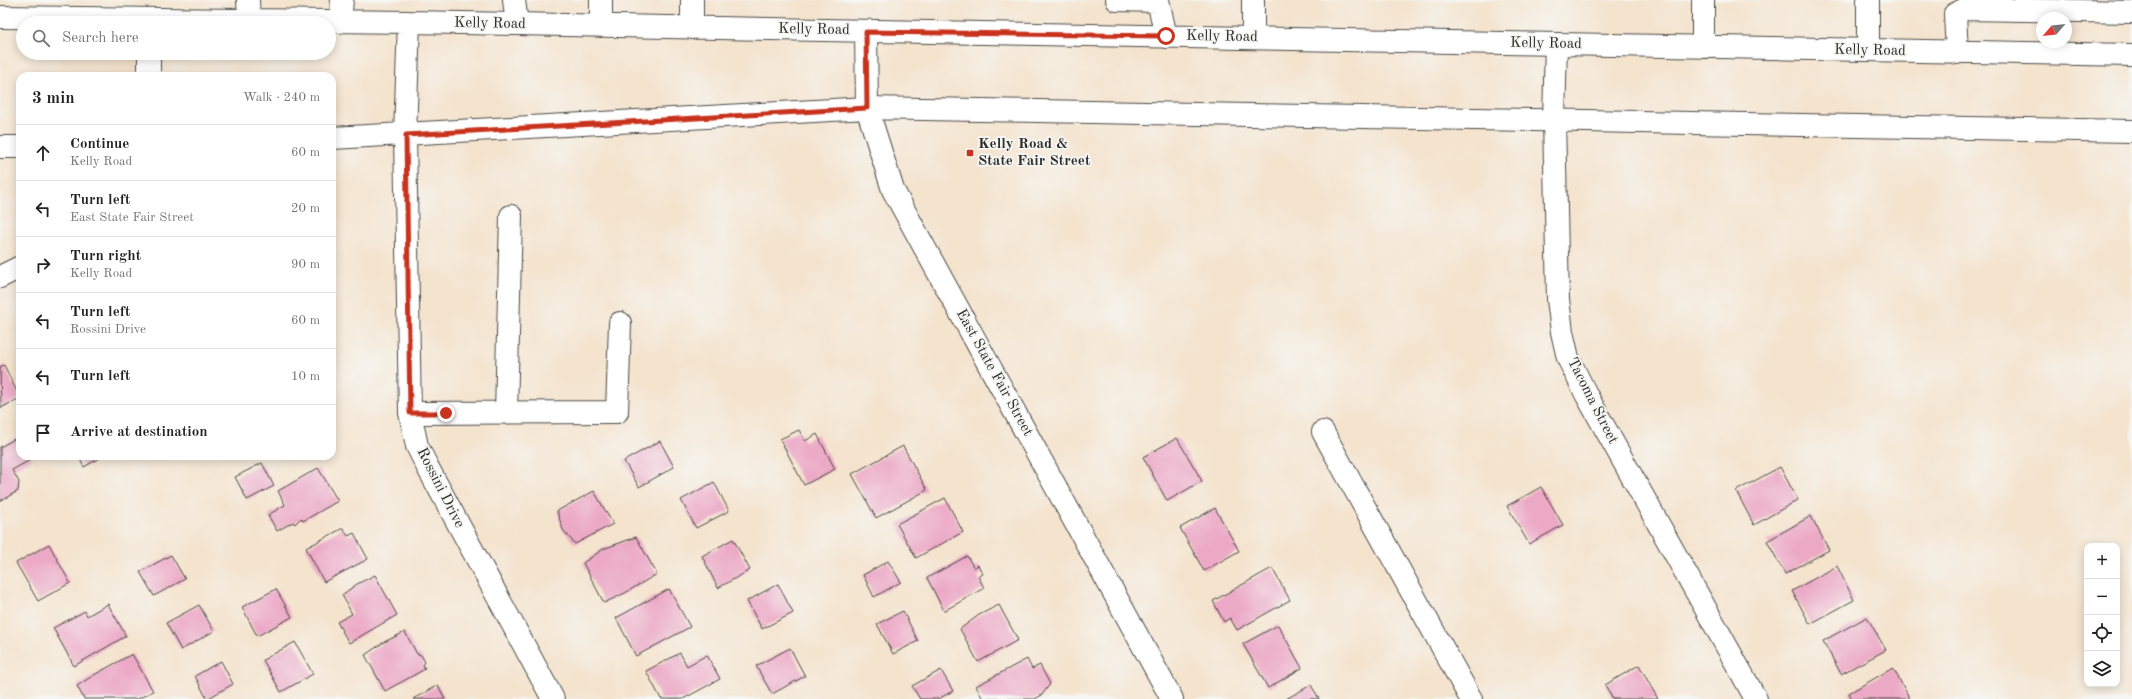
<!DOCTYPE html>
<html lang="en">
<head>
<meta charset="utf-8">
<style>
  :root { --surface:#fff; --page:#f2f2f2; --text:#222; --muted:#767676; --line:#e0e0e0 }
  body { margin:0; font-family:"Old Standard TT",serif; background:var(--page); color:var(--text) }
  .controls { position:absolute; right:12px; bottom:12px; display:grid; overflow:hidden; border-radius:8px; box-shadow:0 2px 10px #0003 }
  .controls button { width:36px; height:36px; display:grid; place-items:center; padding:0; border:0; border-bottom:1px solid var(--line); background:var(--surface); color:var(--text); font:20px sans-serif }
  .compass { position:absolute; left:2036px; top:12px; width:36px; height:36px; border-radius:50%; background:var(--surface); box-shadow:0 2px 10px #0003; rotate:242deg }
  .stop { position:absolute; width:12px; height:12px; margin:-9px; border:3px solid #c8321e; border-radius:50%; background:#fff }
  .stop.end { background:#c8321e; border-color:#fff; box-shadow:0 1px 4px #0008 }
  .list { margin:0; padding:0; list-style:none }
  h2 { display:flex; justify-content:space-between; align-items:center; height:52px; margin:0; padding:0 16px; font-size:17px }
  h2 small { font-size:13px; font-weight:400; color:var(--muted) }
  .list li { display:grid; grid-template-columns:26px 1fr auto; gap:12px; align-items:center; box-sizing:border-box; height:56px; padding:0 16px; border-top:1px solid var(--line) }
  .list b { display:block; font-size:15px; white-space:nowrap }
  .list p { margin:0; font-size:13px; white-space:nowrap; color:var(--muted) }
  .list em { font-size:13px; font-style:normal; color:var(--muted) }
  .icon { flex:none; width:22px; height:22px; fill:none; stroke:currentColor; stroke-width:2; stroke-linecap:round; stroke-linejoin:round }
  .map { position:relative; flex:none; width:2132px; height:699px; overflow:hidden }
  .search { position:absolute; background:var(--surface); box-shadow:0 2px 10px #0003; left:16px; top:16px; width:320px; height:44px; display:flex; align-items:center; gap:10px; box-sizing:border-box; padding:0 14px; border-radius:22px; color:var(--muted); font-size:15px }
  .panel { position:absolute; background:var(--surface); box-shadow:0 2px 10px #0003; left:16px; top:72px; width:320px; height:388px; border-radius:12px }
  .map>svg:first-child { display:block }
  .building { fill:#eca9c6 }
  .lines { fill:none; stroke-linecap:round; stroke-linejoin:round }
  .minor-casing { stroke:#494743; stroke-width:24 }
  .minor { stroke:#fff; stroke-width:22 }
  .route { stroke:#c8321e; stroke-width:5 }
  .poi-dot { fill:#c8321e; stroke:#f6f6f2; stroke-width:1.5 }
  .labels { text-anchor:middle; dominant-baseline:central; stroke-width:3.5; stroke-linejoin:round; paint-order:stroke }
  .street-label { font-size:15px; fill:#2b2b2b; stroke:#f6f6f2 }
  .poi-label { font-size:15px; font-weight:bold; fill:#2b2b2b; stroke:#f6f6f2; text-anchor:start }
</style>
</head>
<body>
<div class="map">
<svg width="2132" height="699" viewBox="0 0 2132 699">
  <rect width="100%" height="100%" fill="#f6f6f2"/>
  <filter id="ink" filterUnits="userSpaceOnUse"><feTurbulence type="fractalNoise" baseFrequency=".025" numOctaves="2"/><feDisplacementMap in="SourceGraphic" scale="8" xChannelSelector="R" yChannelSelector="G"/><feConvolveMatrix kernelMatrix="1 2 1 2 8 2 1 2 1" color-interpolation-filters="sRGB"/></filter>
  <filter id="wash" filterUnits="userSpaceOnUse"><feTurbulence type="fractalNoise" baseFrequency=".012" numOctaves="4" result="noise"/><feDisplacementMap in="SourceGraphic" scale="16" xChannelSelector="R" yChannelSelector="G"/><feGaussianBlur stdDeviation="0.9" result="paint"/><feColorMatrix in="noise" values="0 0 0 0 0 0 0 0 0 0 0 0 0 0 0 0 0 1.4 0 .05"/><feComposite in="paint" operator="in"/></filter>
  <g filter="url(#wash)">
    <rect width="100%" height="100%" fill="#f4e3cd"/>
    <g id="blocks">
      <path class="building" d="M4,365L20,398L1,408L0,367Z
        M799,430L805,441L817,434L835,469L804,485L780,439Z
        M20,436V456H31L32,459L12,470L19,482L18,491L0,501V447Z
        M1177,438L1202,481L1167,501L1143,457Z
        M660,441L674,467L639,487L624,461Z
        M903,446L927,490L876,518L852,474Z
        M78,456H103L84,467Z
        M262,463L274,486L247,500L235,477Z
        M1780,467L1798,500L1754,525L1736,491Z
        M318,468L338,501L303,521L301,518L295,524L293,522L277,531L268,515L285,505L278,491Z
        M714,482L729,511L696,528L681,500Z
        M1541,487L1563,525L1529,544L1507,506Z
        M594,491L613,524L575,544L563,530L557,511Z
        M945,498L963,532L916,558L897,524Z
        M1215,508L1239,551L1204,571L1180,528Z
        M1811,516L1829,550L1785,574L1767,541Z
        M343,528L348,536L354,533L368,559L324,582L306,548Z
        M636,537L657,574L625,593L604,603L583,563L603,549Z
        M733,539L750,570L718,588L702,556Z
        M49,544L70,583L38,601L16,563Z
        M171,555L185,579L154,596L140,572Z
        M967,556L974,568L978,565L983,574L978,576L984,588L944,611L927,578Z
        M888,561L901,582L874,597L863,575Z
        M1837,566L1854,600L1810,624L1792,591Z
        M1272,568L1290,600L1237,630L1230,618L1224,622L1213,601Z
        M375,575L397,615L349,643L337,622L352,614L342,595L357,584Z
        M778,584L793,613L762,629L747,601Z
        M276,589L292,617L257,636L242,607Z
        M669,589L690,627L636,656L616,618Z
        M108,604L126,636L74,666L53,628L85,611L87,616Z
        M199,605L214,631L181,650L166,623Z
        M999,605L1018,640L978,662L960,629L979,615Z
        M903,611L918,641L893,654L877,624Z
        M1867,617L1886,650L1841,674L1823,641Z
        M1278,625L1302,668L1268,688L1243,644Z
        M405,632L417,654L421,655L425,662L423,665L425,669L385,691L365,655L384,642Z
        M295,642L313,674L281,692L263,660Z
        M790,648L805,676L772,694L756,666Z
        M680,653L687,666L707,655L720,679L683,699H661L646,671Z
        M132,654L153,691L138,699H84L77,686L94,675Z
        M1027,659L1032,669L1040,665L1050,684L1042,695L1035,699H983L976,686Z
        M221,661L233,684L207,699L195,676Z
        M1639,665L1658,699H1613L1605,685Z
        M1893,668L1910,699H1852L1849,693Z
        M941,670L953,691L938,699H920L912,686Z
        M438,685L445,699H413Z
        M1311,685L1319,699H1286Z"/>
    </g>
  </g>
  <g filter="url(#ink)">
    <use href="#blocks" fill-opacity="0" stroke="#494743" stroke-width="1"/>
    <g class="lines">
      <defs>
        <path id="minor" d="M248,0L249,20
          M514,0L517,24
          M692,0V28
          M1117,0L1158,1
          M1158,0L1166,37
          M0,17L409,22L2132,55
          M340,22L342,0
          M409,22L405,135L410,413L417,446L428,468L553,699
          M601,26V0
          M866,32L867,108L893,190L1172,699
          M1253,38V0
          M1556,44L1554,119L1558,299L1562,332L1568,358L1587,396L1756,699
          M1703,47V0
          M1868,50V0
          M1957,53L1955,14L1965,9L2132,12
          M149,76V53
          M332,138L867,108L2132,131
          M0,147H20
          M0,277L20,267
          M410,413L617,412L620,323
          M506,413L511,216
          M1323,432L1471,699"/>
      </defs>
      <use href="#minor" class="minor-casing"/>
      <use href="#minor" class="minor"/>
    </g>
  </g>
  <g class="lines" filter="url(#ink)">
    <path class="route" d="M446,413H410L406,135L867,108L866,32L1166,36"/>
  </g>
  <rect class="poi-dot" x="966" y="149" width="8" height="8" rx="2"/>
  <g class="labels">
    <g class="street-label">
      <text transform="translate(490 24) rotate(1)">Kelly Road</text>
      <text transform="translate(814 30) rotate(1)">Kelly Road</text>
      <text transform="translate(1222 37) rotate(1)">Kelly Road</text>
      <text transform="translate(1546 44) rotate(1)">Kelly Road</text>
      <text transform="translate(1870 51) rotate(1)">Kelly Road</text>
      <text transform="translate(994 373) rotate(61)">East State Fair Street</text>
      <text transform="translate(1592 401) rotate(63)">Tacoma Street</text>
      <text transform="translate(440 488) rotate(63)">Rossini Drive</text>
    </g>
    <g class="poi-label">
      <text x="978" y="144">Kelly Road &amp;<tspan x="978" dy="17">State Fair Street</tspan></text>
    </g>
  </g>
</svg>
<div class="controls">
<button>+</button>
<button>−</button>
<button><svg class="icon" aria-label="locate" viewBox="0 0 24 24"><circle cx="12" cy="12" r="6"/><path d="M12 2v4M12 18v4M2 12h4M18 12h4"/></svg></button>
<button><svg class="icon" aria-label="layers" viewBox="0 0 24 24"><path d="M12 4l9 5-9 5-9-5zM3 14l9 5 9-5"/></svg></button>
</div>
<svg class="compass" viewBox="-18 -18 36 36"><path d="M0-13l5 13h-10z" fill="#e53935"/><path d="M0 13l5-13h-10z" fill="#767676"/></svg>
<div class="stop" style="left:1166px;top:36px"></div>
<div class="stop end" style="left:446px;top:413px"></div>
<div class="search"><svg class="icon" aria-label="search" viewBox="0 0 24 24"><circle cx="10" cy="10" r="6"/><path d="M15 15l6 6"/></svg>Search here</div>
<section class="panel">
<h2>3 min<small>Walk · 240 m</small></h2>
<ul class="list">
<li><svg class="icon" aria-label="ahead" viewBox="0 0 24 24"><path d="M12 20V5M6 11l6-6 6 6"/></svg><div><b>Continue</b><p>Kelly Road</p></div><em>60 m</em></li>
<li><svg class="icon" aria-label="left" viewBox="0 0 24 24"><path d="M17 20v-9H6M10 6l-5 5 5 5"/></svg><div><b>Turn left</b><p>East State Fair Street</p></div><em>20 m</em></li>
<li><svg class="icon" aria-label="right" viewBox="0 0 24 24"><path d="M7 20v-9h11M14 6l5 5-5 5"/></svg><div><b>Turn right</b><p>Kelly Road</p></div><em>90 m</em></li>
<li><svg class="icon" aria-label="left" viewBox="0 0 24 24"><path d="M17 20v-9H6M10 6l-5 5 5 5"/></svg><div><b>Turn left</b><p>Rossini Drive</p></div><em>60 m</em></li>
<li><svg class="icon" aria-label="left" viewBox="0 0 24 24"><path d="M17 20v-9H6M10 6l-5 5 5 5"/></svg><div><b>Turn left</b></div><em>10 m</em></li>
<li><svg class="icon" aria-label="arrive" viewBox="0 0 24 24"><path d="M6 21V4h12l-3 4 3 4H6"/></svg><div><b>Arrive at destination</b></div></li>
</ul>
</section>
</div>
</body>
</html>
